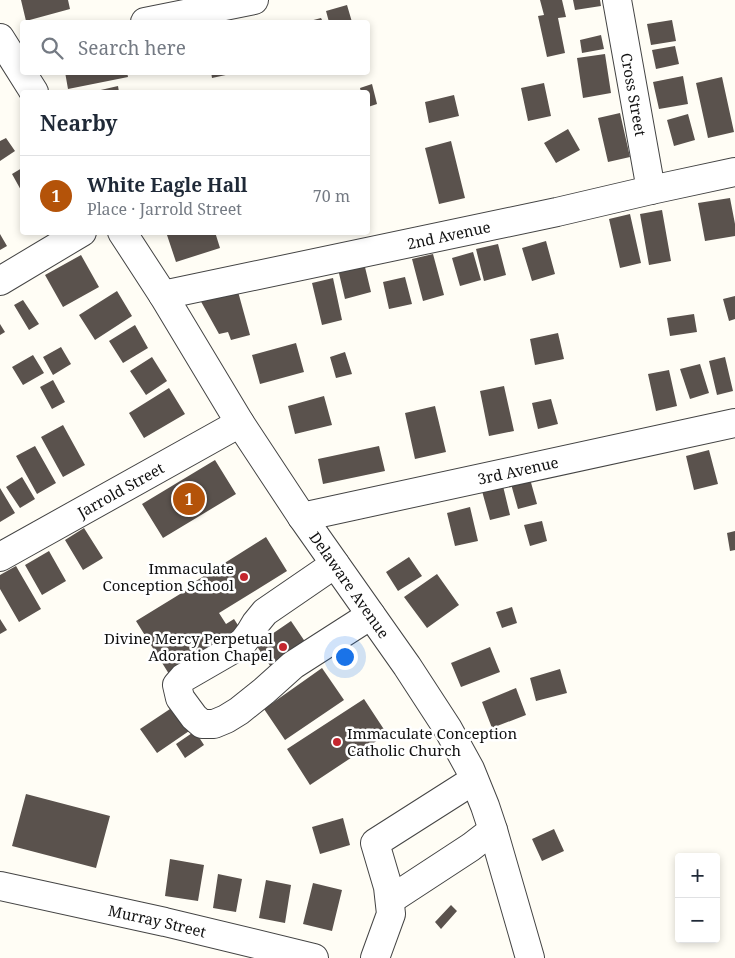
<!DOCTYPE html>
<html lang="en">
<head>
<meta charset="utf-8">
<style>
  :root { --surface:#fff; --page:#f6f6f7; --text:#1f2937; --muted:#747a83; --line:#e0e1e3; --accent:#b45309 }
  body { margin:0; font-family:"Noto Serif",serif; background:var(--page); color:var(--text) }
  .controls { position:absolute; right:15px; bottom:15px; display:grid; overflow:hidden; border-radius:5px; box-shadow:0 2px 8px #0003 }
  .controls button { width:45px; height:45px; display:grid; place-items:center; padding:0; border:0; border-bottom:1px solid var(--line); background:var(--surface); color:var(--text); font:25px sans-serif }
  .you { position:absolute; left:344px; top:656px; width:18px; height:18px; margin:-12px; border:4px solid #fff; border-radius:50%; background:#1a73e8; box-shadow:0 0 0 8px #1a73e833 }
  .badge { display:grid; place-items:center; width:32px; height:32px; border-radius:50%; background:var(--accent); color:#fff; font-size:16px; font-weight:700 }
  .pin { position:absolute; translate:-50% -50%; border:2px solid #fff; box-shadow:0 1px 5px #0006 }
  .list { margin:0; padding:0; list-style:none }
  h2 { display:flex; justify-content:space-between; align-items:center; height:65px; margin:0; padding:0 20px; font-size:21px }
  h2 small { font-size:16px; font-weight:400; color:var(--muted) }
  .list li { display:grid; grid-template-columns:32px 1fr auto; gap:15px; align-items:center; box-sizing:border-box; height:80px; padding:0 20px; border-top:1px solid var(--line) }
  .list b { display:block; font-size:19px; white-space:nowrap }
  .list p { margin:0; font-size:16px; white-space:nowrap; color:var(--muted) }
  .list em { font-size:16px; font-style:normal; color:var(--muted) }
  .icon { flex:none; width:28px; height:28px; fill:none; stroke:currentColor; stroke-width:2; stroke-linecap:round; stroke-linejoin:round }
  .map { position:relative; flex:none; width:735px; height:958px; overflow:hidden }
  .search { position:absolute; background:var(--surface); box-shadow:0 2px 8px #0003; left:20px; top:20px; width:350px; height:55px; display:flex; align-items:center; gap:12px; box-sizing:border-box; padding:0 18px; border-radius:5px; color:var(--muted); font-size:19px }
  .panel { position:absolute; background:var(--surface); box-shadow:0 2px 8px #0003; left:20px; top:90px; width:350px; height:145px; border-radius:5px }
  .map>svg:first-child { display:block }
  .building { fill:#5a524d }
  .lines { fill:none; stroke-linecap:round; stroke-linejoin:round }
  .minor-casing { stroke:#444; stroke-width:30 }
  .minor { stroke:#fff; stroke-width:28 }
  .poi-dot { fill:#c4262e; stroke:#fff; stroke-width:2 }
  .labels { text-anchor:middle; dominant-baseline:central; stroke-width:5; stroke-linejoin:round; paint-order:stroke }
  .street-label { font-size:15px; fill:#111; stroke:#fff }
  .poi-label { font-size:15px; fill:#111; stroke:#fff; text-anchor:end }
</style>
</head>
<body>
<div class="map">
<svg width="735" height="958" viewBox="0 0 735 958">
  <rect width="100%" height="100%" fill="#fffdf5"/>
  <path class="building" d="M21,0H68L70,9L26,21Z
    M540,0H562L566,17L558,18L565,53L547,57L538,16L544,15Z
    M573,0H600L601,6L575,10Z
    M347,5L352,22H329L326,11Z
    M321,18L323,22H306Z
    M672,20L676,41L651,45L647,24Z
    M601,35L604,49L582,53L580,40Z
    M675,46L679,64L656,69L652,50Z
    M605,54L611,93L583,98L577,58Z
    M65,72H127L128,77L68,89Z
    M211,72H235V73L212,78Z
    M683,76L688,104L659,109L653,82Z
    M722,77L734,132L708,138L696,83Z
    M544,83L551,116L528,121L521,88Z
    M372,84L377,104L368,107V92H361L360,88Z
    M118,86L119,92H92Z
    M454,95L459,116L429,123L425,102Z
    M620,113L630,157L608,162L598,118Z
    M688,114L695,140L674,146L667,120Z
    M568,129L580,150L556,163L544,143Z
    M6,138L15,151L0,161V141Z
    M451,141L465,198L439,204L425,148Z
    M22,168V192L12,174Z
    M730,198L735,224V236L705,241L698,203Z
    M662,210L671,261L649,265L640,214Z
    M630,214L641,263L620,268L609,219Z
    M166,232H215L220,248L176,262Z
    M0,234L7,246L0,250Z
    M546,241L555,274L532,281L522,248Z
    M498,244L506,275L484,281L476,249Z
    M473,252L481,280L460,286L452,258Z
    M433,254L444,295L423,301L412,259Z
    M81,255L99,287L63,307L45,275Z
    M364,263L371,292L345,299L338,269Z
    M405,277L412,304L389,309L383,282Z
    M333,278L342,320L322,325L312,283Z
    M237,288L250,335L231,340L228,332L219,334L199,298Z
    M117,291L132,316L95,340L79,315Z
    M735,296V319L729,321L723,299Z
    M23,300L39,324L29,330L14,305Z
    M694,314L697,332L670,336L667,318Z
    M0,324L5,332L0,335Z
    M135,325L148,348L123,363L109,341Z
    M558,333L564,359L535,365L530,339Z
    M296,343L304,372L260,384L252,355Z
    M61,347L71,364L53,375L43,357Z
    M345,352L352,374L336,378L330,357Z
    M33,355L44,373L23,385L12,367Z
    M152,357L167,381L146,395L130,371Z
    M725,357L733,391L717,395L709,361Z
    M700,364L709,393L690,399L680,369Z
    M669,370L677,406L656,411L648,374Z
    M53,380L65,402L52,409L40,387Z
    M504,386L514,431L489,436L480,391Z
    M169,388L185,414L144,438L129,413Z
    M324,396L332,425L295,434L288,406Z
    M551,399L558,424L538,429L532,403Z
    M435,406L446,452L415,459L405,413Z
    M63,425L85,465L63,477L41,437Z
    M35,446L56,483L37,494L16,456Z
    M379,446L385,471L323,484L318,459Z
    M709,450L718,484L694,490L686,456Z
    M215,460L236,494L163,538L142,504Z
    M22,477L35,499L20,508L6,487Z
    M530,479L537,504L518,509L511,484Z
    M503,486L510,515L490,520L482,491Z
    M0,488L15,513L0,522Z
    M470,507L478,541L455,546L447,513Z
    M542,521L547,541L530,546L524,525Z
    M84,528L103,558L83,570L65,540Z
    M735,531V550L730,551L727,533Z
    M266,537L287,571L219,613L226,624L234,619L245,636L169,674L136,621L198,583L196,581Z
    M49,551L66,581L42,595L25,565Z
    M409,557L422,576L398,591L386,572Z
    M16,566L41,609L19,622L0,589V575Z
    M437,574L459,605L427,628L404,597Z
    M512,607L517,623L502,628L496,612Z
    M0,619L7,630L0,634Z
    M291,621L310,649L275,673L256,645Z
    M490,647L500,672L461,687L451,663Z
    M322,668L344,700L285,740L264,709Z
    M560,669L567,693L536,701L530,678Z
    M516,688L526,715L492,728L482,702Z
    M364,699L387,734L310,785L287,749Z
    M176,705L192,729L157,753L140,729Z
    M195,731L204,745L185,758L176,744Z
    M26,794L110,816L96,868L12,846Z
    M343,818L350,845L320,854L312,827Z
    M554,829L564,851L542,861L532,839Z
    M170,859L204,865L198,901L165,896Z
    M218,874L242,879L236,912L213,908Z
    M266,880L291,885L285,923L259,918Z
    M313,883L342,890L332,931L303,924Z
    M451,905L457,911L441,929L435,922Z"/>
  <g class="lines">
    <defs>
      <g id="minor">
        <path id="s1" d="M617,0L651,190"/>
        <path d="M145,22L254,0"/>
        <path d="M0,38L34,92"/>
        <path id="s2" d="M122,232L163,295L240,423L302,517L407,666L448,729L470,769L485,806L493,830L530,958"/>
        <path d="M0,281L82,232"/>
        <path id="s3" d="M163,295L557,212L651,190L735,172"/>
        <path id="s4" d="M302,517L735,423"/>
        <path id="s5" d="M0,557L240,423"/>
        <path d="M335,564L265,612L256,623L250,633L244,641L235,648L183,678L177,685L180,698L194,717L202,724H214L226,719L239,711L264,691L293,665L371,615"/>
        <path id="s6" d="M0,886L165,922L314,958"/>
        <path d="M390,900L471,847L493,830"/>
        <path d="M375,958L391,914L388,887L375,843L474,780"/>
      </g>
    </defs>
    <use href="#minor" class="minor-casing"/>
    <use href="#minor" class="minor"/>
  </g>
  <g class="poi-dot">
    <circle cx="244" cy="577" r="5"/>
    <circle cx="283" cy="647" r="5"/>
    <circle cx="337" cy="742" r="5"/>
  </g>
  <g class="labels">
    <g class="street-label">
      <text stroke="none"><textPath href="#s1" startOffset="96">Cross Street</textPath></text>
      <text stroke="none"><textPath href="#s3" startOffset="292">2nd Avenue</textPath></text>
      <text stroke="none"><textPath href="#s4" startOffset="221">3rd Avenue</textPath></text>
      <text stroke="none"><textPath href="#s5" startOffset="138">Jarrold Street</textPath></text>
      <text stroke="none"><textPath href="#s2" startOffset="420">Delaware Avenue</textPath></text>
      <text stroke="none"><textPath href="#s6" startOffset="161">Murray Street</textPath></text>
    </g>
    <g class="poi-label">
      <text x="234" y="568">Immaculate<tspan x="234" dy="17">Conception School</tspan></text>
      <text x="273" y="638">Divine Mercy Perpetual<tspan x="273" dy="17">Adoration Chapel</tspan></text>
      <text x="347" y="733" text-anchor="start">Immaculate Conception<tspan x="347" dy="17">Catholic Church</tspan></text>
    </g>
  </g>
</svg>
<div class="controls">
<button>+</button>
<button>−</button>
</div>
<div class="you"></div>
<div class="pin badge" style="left:189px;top:499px">1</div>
<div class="search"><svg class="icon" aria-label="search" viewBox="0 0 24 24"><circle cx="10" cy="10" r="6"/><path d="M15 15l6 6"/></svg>Search here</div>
<section class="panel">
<h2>Nearby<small></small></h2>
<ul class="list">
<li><span class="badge">1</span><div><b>White Eagle Hall</b><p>Place · Jarrold Street</p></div><em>70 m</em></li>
</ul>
</section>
</div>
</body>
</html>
